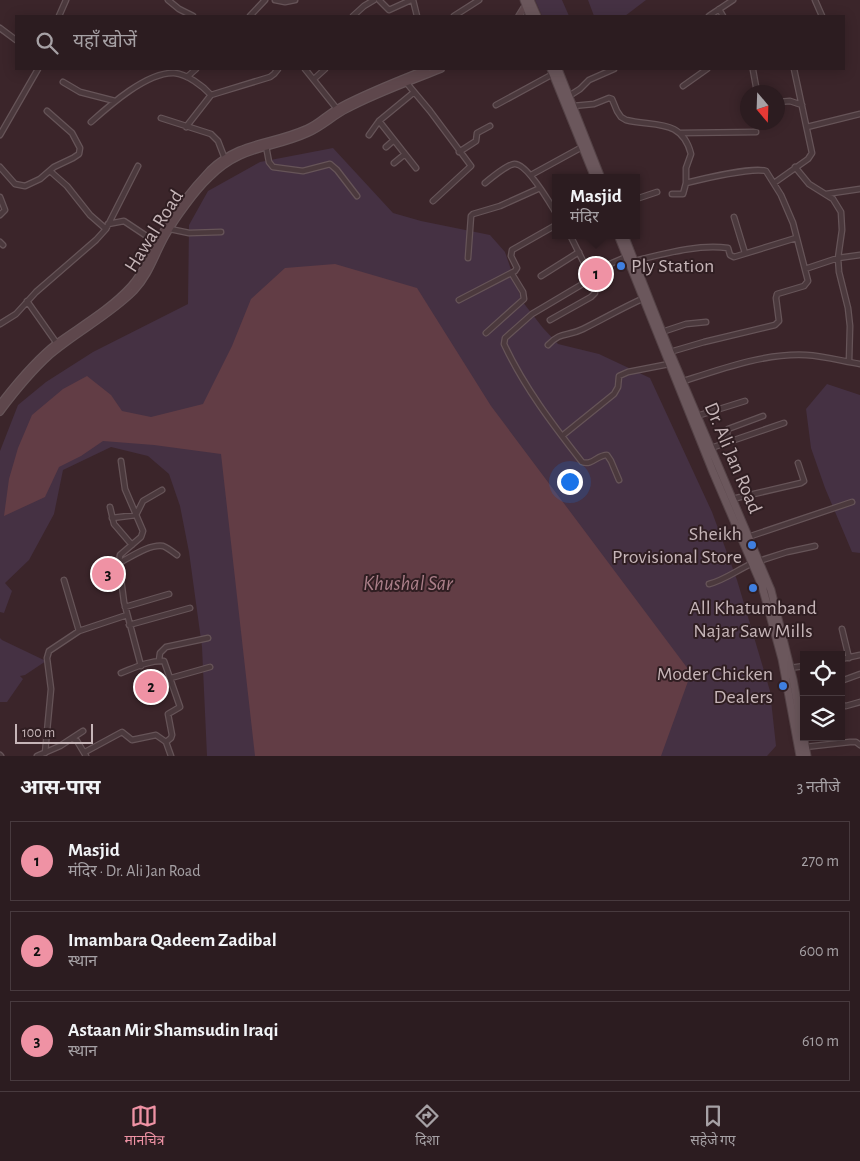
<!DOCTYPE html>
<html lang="hi">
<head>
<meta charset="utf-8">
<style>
  :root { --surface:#2c1c20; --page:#342529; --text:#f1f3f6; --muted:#a6a1a5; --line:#483a3e; --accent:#ef92a4 }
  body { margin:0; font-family:"Alegreya Sans","Noto Sans Devanagari",sans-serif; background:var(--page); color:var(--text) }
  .controls { position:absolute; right:15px; bottom:15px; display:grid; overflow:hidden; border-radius:0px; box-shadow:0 2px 12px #0003 }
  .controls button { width:45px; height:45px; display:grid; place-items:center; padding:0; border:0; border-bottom:1px solid var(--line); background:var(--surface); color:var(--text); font:25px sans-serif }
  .compass { position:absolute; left:740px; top:85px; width:45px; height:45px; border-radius:50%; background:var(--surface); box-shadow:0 2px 12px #0003; rotate:161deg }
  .scale { position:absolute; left:15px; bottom:12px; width:78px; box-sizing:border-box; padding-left:5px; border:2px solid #c6b5b8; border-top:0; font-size:14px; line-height:18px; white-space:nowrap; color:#c6b5b8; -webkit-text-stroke:4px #301e22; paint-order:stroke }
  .you { position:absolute; left:569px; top:481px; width:18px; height:18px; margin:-12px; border:4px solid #fff; border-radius:50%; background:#1a73e8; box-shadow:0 0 0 8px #1a73e833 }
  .badge { display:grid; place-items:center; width:32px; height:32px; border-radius:50%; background:var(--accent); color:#111; font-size:16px; font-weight:700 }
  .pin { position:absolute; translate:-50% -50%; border:2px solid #fff; box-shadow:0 1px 5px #0006 }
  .popup { position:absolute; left:552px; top:174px; width:88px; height:65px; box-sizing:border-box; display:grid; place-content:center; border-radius:0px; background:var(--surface); filter:drop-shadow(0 1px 4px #0005); font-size:16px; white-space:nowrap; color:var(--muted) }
  .popup b { font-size:19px; color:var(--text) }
  .popup::after { content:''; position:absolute; left:50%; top:100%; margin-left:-10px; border:10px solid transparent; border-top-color:var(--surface) }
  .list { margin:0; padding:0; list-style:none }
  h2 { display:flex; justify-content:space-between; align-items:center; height:65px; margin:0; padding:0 20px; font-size:21px }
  h2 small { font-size:16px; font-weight:400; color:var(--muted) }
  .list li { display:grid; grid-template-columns:32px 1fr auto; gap:15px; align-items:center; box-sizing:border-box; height:80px; margin:0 10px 10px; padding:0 10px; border:1px solid var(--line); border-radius:0px }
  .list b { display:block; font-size:19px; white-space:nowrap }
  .list p { margin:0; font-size:16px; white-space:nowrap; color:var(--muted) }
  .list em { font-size:16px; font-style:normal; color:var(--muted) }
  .icon { flex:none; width:28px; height:28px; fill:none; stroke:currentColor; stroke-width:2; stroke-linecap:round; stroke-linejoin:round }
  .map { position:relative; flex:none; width:860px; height:756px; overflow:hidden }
  .search { position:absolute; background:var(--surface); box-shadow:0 2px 12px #0003; left:15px; right:15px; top:15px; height:55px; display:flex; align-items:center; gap:12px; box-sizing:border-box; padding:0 18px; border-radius:0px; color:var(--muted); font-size:19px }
  .sheet { height:335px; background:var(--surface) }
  nav { display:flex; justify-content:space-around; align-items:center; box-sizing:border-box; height:70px; border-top:1px solid var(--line); background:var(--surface); font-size:14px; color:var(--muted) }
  nav a { display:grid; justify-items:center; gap:2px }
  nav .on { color:var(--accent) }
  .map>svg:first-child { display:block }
  .green { fill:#453143 }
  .water { fill:#623d45 }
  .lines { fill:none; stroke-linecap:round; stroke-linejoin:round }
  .street-casing { stroke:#665458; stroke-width:7 }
  .secondary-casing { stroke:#665458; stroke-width:8 }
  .primary-casing { stroke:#544246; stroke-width:9 }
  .street { stroke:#4b393d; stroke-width:4.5 }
  .secondary { stroke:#5e474c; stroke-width:5.5 }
  .primary { stroke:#6b575c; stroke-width:7 }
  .shop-dot { fill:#3f7fe0; stroke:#301e22; stroke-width:2 }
  .labels { text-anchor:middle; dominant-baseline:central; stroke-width:4; stroke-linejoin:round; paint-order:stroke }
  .street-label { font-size:20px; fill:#c6b5b8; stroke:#301e22 }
  .poi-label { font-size:20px; fill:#c6b5b8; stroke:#301e22; text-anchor:end }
  .water-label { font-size:21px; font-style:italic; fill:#ab7f89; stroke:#301e22 }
</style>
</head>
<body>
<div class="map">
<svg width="860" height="756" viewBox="0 0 860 756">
  <rect width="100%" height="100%" fill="#3b252a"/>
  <path class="green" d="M535,0H562L569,16H542Z
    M588,0H646L625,16H594Z
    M333,148L393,213L421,221L490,235L505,252L522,301L543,328L558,344L599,354L650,378L712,512L737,580L770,691L776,746L767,756H207L202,647L189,552L180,506L169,474L148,456L111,447L63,470L54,514L29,560L5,583L12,591L4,613L0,612V451L18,405L46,382L93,352L188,304L189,225L208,191L260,162Z
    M827,384L860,395V553L852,552L825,488L811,448L806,409Z
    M0,638L2,640L46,661L25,675L20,676L23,679L7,702H0Z"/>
  <path class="water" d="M335,264L417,288L491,406L691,673L661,756H255L221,454L154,445L103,441L81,456L59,467L45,497L4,516L9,479L18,448L32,415L63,389L87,376L111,395L122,411L151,417L203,404L232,346L251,299L285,268Z"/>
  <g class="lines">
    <defs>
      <path id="street" d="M168,0L179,9L193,16
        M275,0L285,2L295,0
        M379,0L389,10L411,0
        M413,0L417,16
        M815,0L822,16
        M719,9L723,16
        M59,16L66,0
        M250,16L265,0
        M353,16L364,6L374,0
        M454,16L479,0
        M709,16L733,0
        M0,28L16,40
        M305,69L337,109
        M753,70L757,92
        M187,77L196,69
        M314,79L325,69
        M405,81L430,111L471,166L433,201
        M63,82L80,92L115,101
        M683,86L707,69
        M211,95L270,77L274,74L278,69
        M569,96L580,89L589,80L614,69
        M778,102L790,101L802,105
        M496,105L553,74
        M573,106L594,104L609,98L612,99L617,111L621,117L626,120C654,127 682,118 691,154L686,168V183
        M161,118L211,134L218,141L225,159
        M379,121L416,168
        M91,122C110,105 147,72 174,73C187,74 203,86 211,95L186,127
        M807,127L860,114
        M680,133L756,132
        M0,135L38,69
        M369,135L379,121L413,93
        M266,146L269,162L273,167L303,171L330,164L337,170L357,196
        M386,147L394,140
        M459,152L476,141L477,133L490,126
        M394,163L405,154
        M0,167L15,184L25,186L40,179L54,167L73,158L79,154L80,148L72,133L47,111
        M795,167L809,184L833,199L841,212L842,230L838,258L839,272L848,308L850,326L849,362
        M50,171L67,186L90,215L106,229
        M531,175L584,146
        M485,183C491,178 507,165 514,164C526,162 550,203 556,213
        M774,183L808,159L812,153L794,69
        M826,194L860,189
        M0,197L5,210L0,215
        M636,199L657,192
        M734,217L745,253
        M108,224L124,221L157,243
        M170,229L189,233L221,232
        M0,242L3,245
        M468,258L471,216L473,214L500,206L540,188
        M634,261C664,254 696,244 728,248L730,255L734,257L796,238
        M805,269L838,258L860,255
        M589,273L626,257
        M541,276L579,252
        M591,279L532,314L505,338L504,344C524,387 553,425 582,462C592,466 597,455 607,455L611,461L619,480
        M459,300L515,271L517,268L511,256L512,250L556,225
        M27,301L58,345
        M550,320L591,297L595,293L589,273L570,235
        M0,324L16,314L36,292L96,240L106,229L138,166
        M662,332L686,324L706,322
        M486,333L524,299L523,292L512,274
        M548,345C561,331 567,337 583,329C603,319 622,308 642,299
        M670,352L704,342L775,325L779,321L776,298L777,294L804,286L808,281L793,223L781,195L766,171C753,167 702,179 686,183L683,194H672
        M681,382C721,369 764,353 806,355C824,356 842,361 860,364
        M697,416L745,401
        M562,436L614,394L618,387L619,376L628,372L669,364
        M729,442L727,433L728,429L763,416
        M711,448L784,423
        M121,461L125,489L143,531L141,537L120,555L119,563L124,602L141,666
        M732,499L801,483L804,481L798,463
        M110,507L114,524L132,545
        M112,518L136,515L143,501L162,490
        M748,537L852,502
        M759,561L787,552L815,546
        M119,563C131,557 149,544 163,546C168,548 173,552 177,555
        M64,580L79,631
        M709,584C725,580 737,570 753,563
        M125,607L169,594
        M129,625L190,608
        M842,629L849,658
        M841,659L860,655
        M159,660L160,653L166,647L208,638
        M790,668L804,666
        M121,673C134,668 150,660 164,661L180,707L168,714L172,735L171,738L166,742
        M171,678L210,667
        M841,681L860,674
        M841,705L846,706L860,702
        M73,739L77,741L86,756
        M805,747L850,742H856L860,745
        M85,752L122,732L132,740L156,735L166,742L171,756
        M45,753L51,689L47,658L49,651L79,631L127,615
        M0,755L1,756
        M37,756L60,746L83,731"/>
      <path id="secondary" d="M519,16L527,3
        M0,404C17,382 35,360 57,343C82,325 110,309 131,286C146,269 153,249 164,230C176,209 193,188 210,170C240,141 270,145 306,129C319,124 328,113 340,107C368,92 397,81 427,69
        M0,412C15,392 31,372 50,355C77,332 109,316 134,291C150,274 155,254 166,235C175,219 196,190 209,178C241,145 271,150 308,133C322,127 333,116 347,109C377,93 409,82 441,69"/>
      <path id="primary" d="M524,0L530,16
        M530,0L537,16
        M551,69L595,178
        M558,69L601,178
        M618,235L713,472L762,586L782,659L800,756
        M624,235L670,352L771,590L793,679L807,756"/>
    </defs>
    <use href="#street" class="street-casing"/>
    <use href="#secondary" class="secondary-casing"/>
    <use href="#primary" class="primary-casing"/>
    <use href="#street" class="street"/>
    <use href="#secondary" class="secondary"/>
    <use href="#primary" class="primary"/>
  </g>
  <g class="shop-dot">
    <circle cx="621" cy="266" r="5"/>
    <circle cx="752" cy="545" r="5"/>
    <circle cx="753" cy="588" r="5"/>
    <circle cx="783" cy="686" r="5"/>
  </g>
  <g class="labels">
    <g class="street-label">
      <text transform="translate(154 231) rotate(-58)">Hawal Road</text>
      <text transform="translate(733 458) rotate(67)">Dr. Ali Jan Road</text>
    </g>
    <g class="poi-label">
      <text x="631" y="266" text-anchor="start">Ply Station</text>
      <text x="742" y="534">Sheikh<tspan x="742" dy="23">Provisional Store</tspan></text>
      <text x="753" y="608" text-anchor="middle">All Khatumband<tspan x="753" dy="23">Najar Saw Mills</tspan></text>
      <text x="773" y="674">Moder Chicken<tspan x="773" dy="23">Dealers</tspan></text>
    </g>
    <g class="water-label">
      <text x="408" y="583">Khushal Sar</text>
    </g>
  </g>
</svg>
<div class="controls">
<button><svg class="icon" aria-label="locate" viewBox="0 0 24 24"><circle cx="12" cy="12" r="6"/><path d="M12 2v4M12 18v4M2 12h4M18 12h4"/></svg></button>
<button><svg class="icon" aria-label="layers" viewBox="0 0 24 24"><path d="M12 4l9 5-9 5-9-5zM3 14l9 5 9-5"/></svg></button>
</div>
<svg class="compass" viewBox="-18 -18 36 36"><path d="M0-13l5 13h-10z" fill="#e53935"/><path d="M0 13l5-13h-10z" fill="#a6a1a5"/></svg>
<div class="scale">100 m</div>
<div class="you"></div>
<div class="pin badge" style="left:596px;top:274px">1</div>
<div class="popup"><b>Masjid</b>मंदिर</div>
<div class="pin badge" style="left:151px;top:687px">2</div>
<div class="pin badge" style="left:108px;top:574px">3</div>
<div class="search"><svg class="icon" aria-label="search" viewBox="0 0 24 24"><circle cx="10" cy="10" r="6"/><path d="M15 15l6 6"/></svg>यहाँ खोजें</div>
</div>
<section class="sheet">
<h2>आस-पास<small>3 नतीजे</small></h2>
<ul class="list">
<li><span class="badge">1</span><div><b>Masjid</b><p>मंदिर · Dr. Ali Jan Road</p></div><em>270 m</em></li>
<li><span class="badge">2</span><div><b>Imambara Qadeem Zadibal</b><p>स्थान</p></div><em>600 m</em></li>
<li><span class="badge">3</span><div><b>Astaan Mir Shamsudin Iraqi</b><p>स्थान</p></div><em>610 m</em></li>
</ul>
</section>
<nav>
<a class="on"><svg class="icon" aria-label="map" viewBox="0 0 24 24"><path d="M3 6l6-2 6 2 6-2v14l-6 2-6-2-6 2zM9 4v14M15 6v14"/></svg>मानचित्र</a>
<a><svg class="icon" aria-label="directions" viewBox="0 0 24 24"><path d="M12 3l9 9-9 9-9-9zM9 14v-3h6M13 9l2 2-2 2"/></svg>दिशा</a>
<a><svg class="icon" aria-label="saved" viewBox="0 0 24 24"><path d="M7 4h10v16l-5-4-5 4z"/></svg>सहेजे गए</a>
</nav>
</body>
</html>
